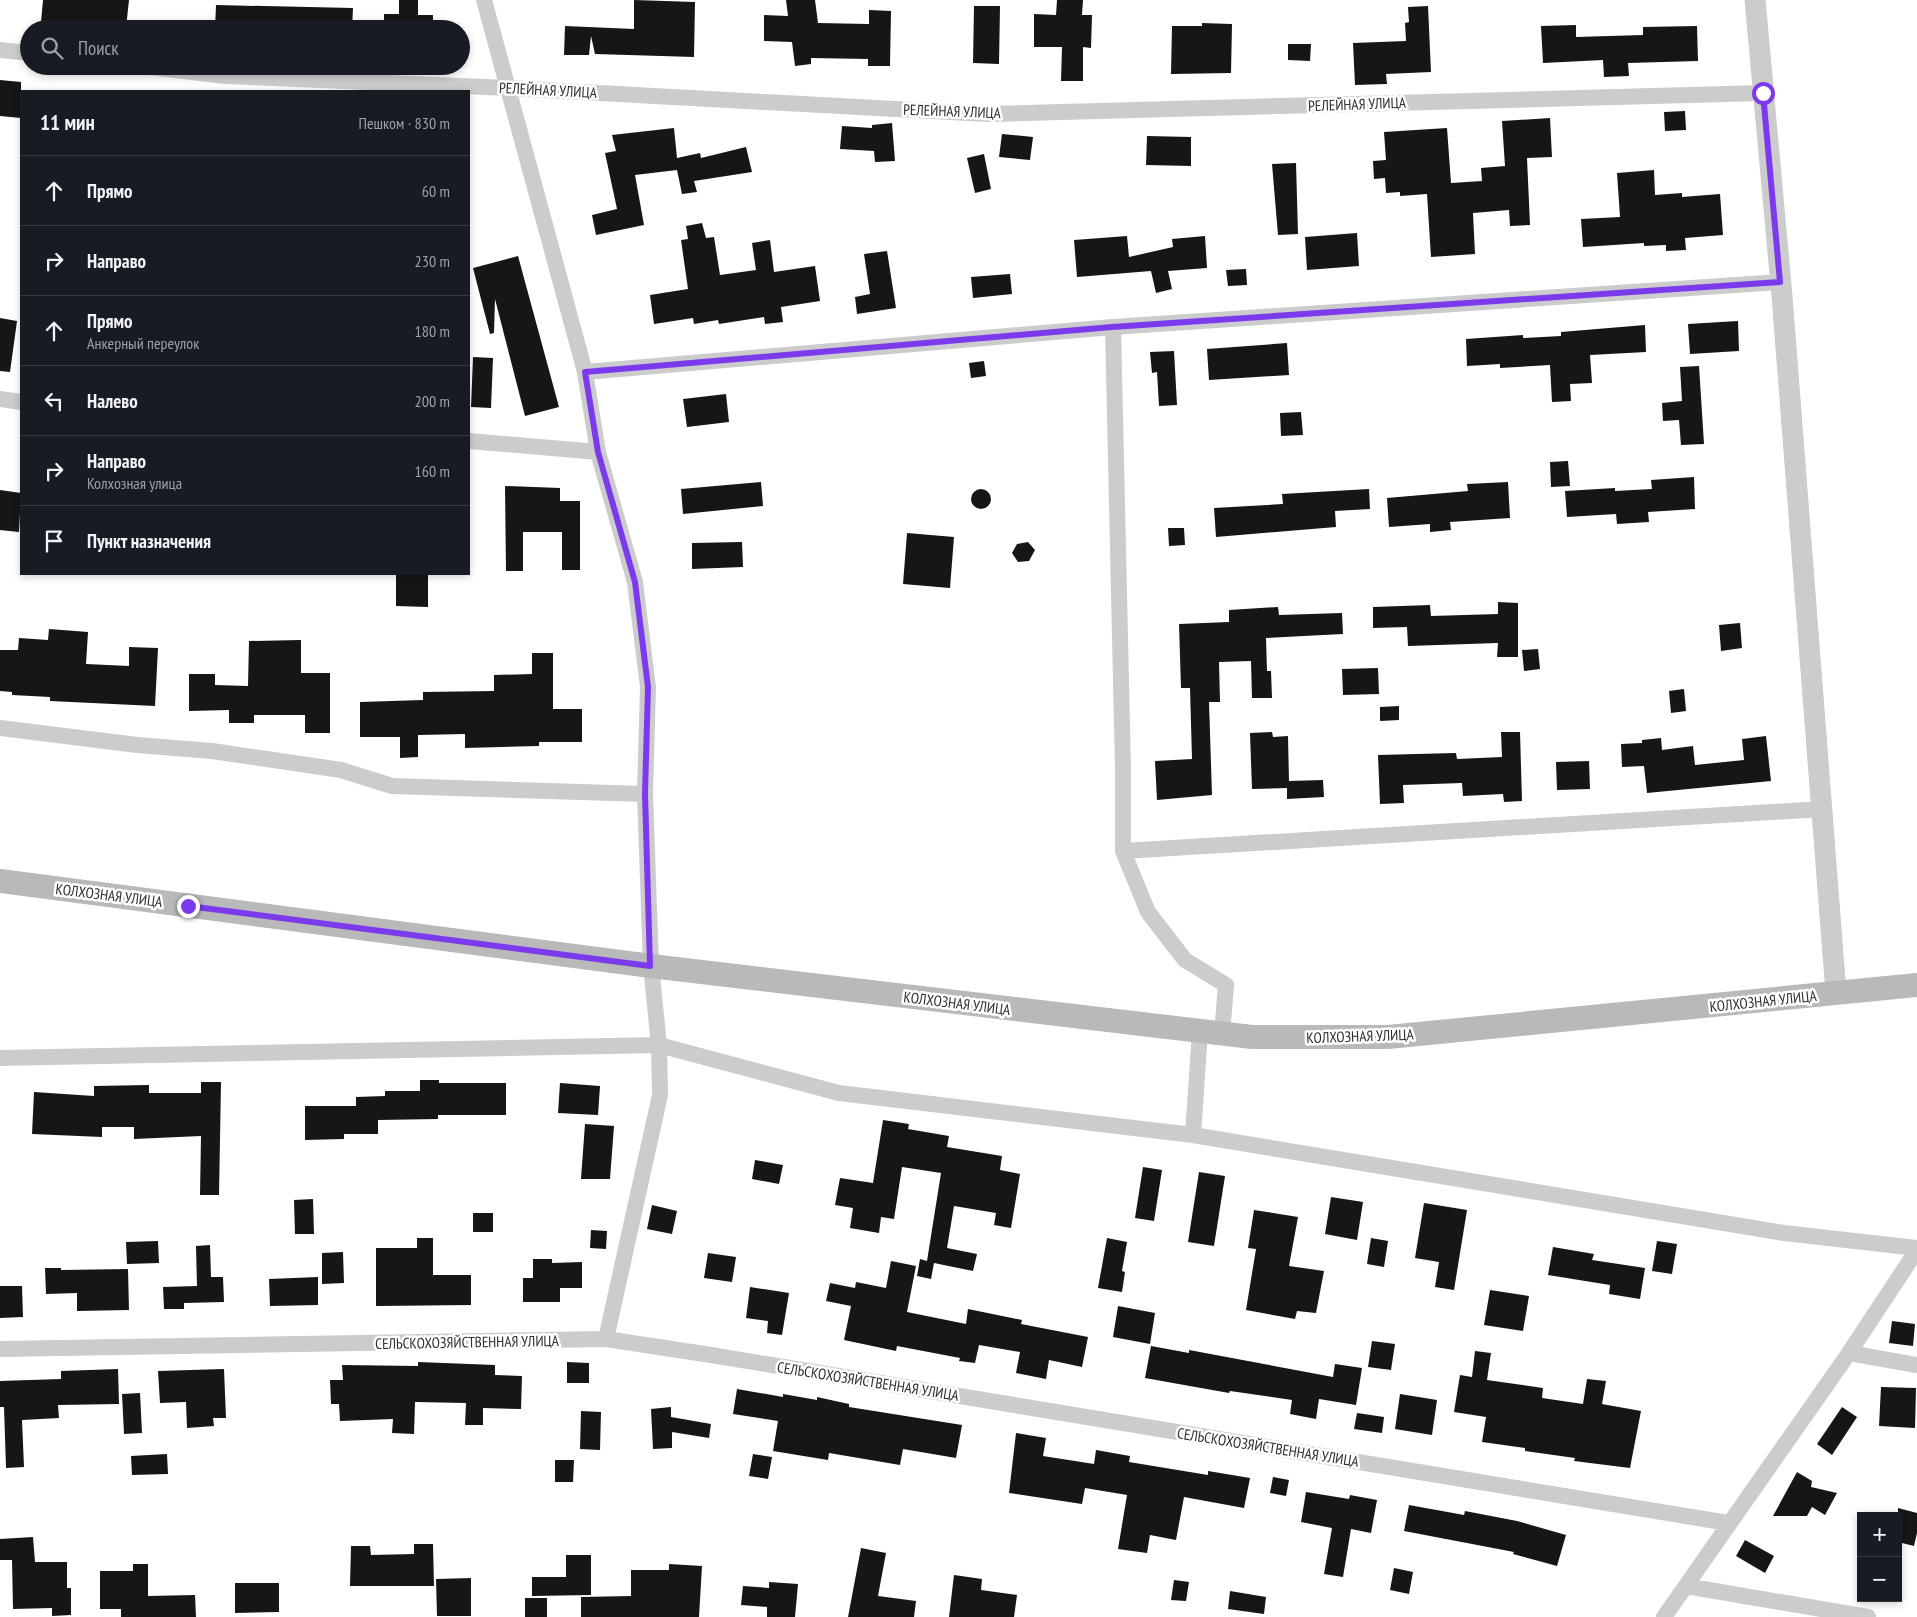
<!DOCTYPE html>
<html lang="ru">
<head>
<meta charset="utf-8">
<style>
  :root { --surface:#171b24; --page:#20242c; --text:#f1f3f6; --muted:#9ea1a6; --line:#363941 }
  body { margin:0; font-family:"PT Sans Narrow",sans-serif; background:var(--page); color:var(--text) }
  .controls { position:absolute; right:15px; bottom:15px; display:grid; overflow:hidden; border-radius:0px; box-shadow:0 2px 8px #0003 }
  .controls button { width:45px; height:45px; display:grid; place-items:center; padding:0; border:0; border-bottom:1px solid var(--line); background:var(--surface); color:var(--text); font:25px sans-serif }
  .stop { position:absolute; width:15px; height:15px; margin:-11px; border:4px solid #7c3aed; border-radius:50%; background:#fff }
  .stop.end { background:#7c3aed; border-color:#fff; box-shadow:0 1px 5px #0008 }
  .list { margin:0; padding:0; list-style:none }
  h2 { display:flex; justify-content:space-between; align-items:center; height:65px; margin:0; padding:0 20px; font-size:21px }
  h2 small { font-size:16px; font-weight:400; color:var(--muted) }
  .list li { display:grid; grid-template-columns:32px 1fr auto; gap:15px; align-items:center; box-sizing:border-box; height:70px; padding:0 20px; border-top:1px solid var(--line) }
  .list b { display:block; font-size:19px; white-space:nowrap }
  .list p { margin:0; font-size:16px; white-space:nowrap; color:var(--muted) }
  .list em { font-size:16px; font-style:normal; color:var(--muted) }
  .icon { flex:none; width:28px; height:28px; fill:none; stroke:currentColor; stroke-width:2; stroke-linecap:round; stroke-linejoin:round }
  .map { position:relative; flex:none; width:1917px; height:1617px; overflow:hidden }
  .search { position:absolute; background:var(--surface); box-shadow:0 2px 8px #0003; left:20px; top:20px; width:450px; height:55px; display:flex; align-items:center; gap:12px; box-sizing:border-box; padding:0 18px; border-radius:28px; color:var(--muted); font-size:19px }
  .panel { position:absolute; background:var(--surface); box-shadow:0 2px 8px #0003; left:20px; top:90px; width:450px; height:485px; border-radius:0px }
  .map>svg:first-child { display:block }
  .building { fill:#161616 }
  .lines { fill:none; stroke-linecap:round; stroke-linejoin:round }
  .minor { stroke:#ccc; stroke-width:16 }
  .tertiary { stroke:#ccc; stroke-width:21 }
  .secondary { stroke:#b9b9b9; stroke-width:24 }
  .route { stroke:#7c3aed; stroke-width:6 }
  .labels { text-anchor:middle; dominant-baseline:central; stroke-width:5; stroke-linejoin:round; paint-order:stroke }
  .street-label { font-size:15px; fill:#2f2f2f; stroke:#fff }
</style>
</head>
<body>
<div class="map">
<svg width="1917" height="1617" viewBox="0 0 1917 1617">
  <rect width="100%" height="100%" fill="#fff"/>
  <path class="building" d="M43,0H129L126,28L41,22Z
    M399,0H418V15H433V29H384V14H399Z
    M634,0L695,2L694,57L595,54L591,36L589,55H564L565,26L634,29Z
    M786,0H815L818,23L869,24V10L891,11L890,66H868V59L811,58V64L795,66L792,42L764,41V15L788,16Z
    M1057,0H1083L1082,15H1092L1091,48L1083,47V81H1061L1062,47H1034V14L1056,15Z
    M216,5L353,8L352,29H215Z
    M974,6H1000L999,64L973,63Z
    M1428,6L1431,72L1386,74L1387,84L1355,85L1353,43L1406,41L1405,23L1409,22L1408,7Z
    M1202,23L1232,24L1231,73L1171,74L1172,26H1202Z
    M1576,25V37L1643,35V27L1697,26L1698,61L1628,63L1629,76L1604,77L1603,60L1543,63L1541,26Z
    M1288,44H1311L1310,61L1288,60Z
    M0,80L21,82V118L0,116Z
    M1685,111L1686,130L1665,131L1664,112Z
    M1550,118L1552,157L1527,158L1530,225L1510,226L1509,210L1473,213L1475,254L1431,257L1427,194L1400,196V192L1386,193L1385,178L1374,179L1373,161L1386,160L1384,132L1447,128L1451,183L1482,181L1481,168L1505,166L1502,121Z
    M892,123L895,161L875,162L874,151L840,149L842,126L872,128V125Z
    M674,128L677,158L700,153L701,158L746,147L752,172L694,181L697,192L682,194L677,170L635,175L644,225L596,235L592,215L617,209L605,153L616,151L612,135Z
    M1002,134L1033,137L1030,160L999,157Z
    M1147,136L1191,137V166L1146,165Z
    M984,154L991,189L975,193L967,158Z
    M1296,163L1298,234L1278,235L1272,164Z
    M1654,170L1655,195L1682,193V197L1720,194L1723,235L1685,238L1686,250L1666,251V245L1644,246V243L1583,247L1581,219L1620,217L1617,173Z
    M702,223L706,238L714,237L720,275L756,270L752,243L770,240L774,272L815,266L820,301L781,307L783,322L765,324L764,317L719,324L718,320L694,324L693,318L654,324L650,295L688,289L681,240L688,239L686,226Z
    M1357,233L1359,266L1307,270L1305,237Z
    M1127,236L1129,257L1173,247L1172,239L1205,236L1207,268L1168,271L1172,289L1156,293L1151,271L1077,277L1074,240Z
    M887,251L896,308L857,314L855,297L870,294L864,254Z
    M518,256L559,407L525,416L495,299L494,333L490,334L473,268Z
    M1246,269L1247,285L1228,286L1226,270Z
    M1010,274L1012,294L973,298L971,277Z
    M0,318L17,321L10,372L0,371Z
    M1738,321L1739,351L1690,354L1688,324Z
    M1645,325L1646,352L1590,355L1592,383L1570,384L1571,401L1552,402L1550,365L1500,368V364L1467,366L1466,339L1523,335V338L1561,336V332Z
    M1287,343L1289,375L1209,380L1207,349Z
    M1174,351L1177,405L1159,406L1157,372L1152,373L1150,352Z
    M473,357L493,358L491,408L471,407Z
    M984,361L986,376L971,378L969,363Z
    M1699,366L1704,444L1681,445L1679,420L1663,421L1662,403L1682,401L1680,367Z
    M726,394L729,422L687,427L683,399Z
    M1301,412L1303,435L1281,436L1280,413Z
    M1568,461L1570,486L1551,487L1550,462Z
    M1694,477L1695,509L1648,512L1649,522L1617,524L1616,514L1567,517L1565,491L1615,488V491L1652,489L1651,480Z
    M761,482L763,506L683,514L681,489Z
    M1508,482L1510,518L1450,522L1451,530L1430,532V524L1389,527L1387,498L1468,491L1467,484Z
    M505,486L560,488V501H580V570H562V532H523V571H506Z
    M1369,489L1370,509L1335,511L1336,527L1216,537L1214,508L1283,504L1282,494Z
    M971 499a10 10 0 1 1 20 0a10 10 0 1 1-20 0Z
    M0,490L21,493L19,532L0,530Z
    M1168,528H1184L1185,545L1169,546Z
    M907,533L954,537L950,588L903,584Z
    M742,542L743,567L692,569V543Z
    M1028,542L1035,550L1029,561L1018,562L1012,553L1017,544Z
    M396,574H428V607L396,606Z
    M1498,602L1518,603V657H1497L1498,643L1408,646L1407,627L1373,628V607L1430,605L1431,616L1498,614Z
    M1278,607L1279,615L1342,613L1343,634L1266,638L1267,671H1271L1272,698H1252L1251,661L1219,662L1220,702H1209L1212,795L1157,800L1155,761L1192,759L1190,688H1181L1179,624L1229,622V610Z
    M1740,623L1742,648L1721,651L1719,625Z
    M49,629L88,632L86,664L129,666V647L158,648L155,706L50,701V697L12,695V692L0,691V650H18L19,638L48,640Z
    M301,640V673H330V733H305V715H254V723H229V710L189,711V674H215V685L248,686L249,641Z
    M1538,649L1540,669L1524,671L1522,650Z
    M532,653H553V709H582V742H539V746L465,748V734L418,735V757L400,758V737H360V702L423,700V692L494,691V675L532,674Z
    M1378,668L1379,694L1343,695L1342,669Z
    M1684,689L1686,711L1671,713L1669,691Z
    M1399,706V720L1380,721V707Z
    M1272,732L1273,737L1288,736L1289,781L1323,780L1324,797L1287,799V788L1252,789L1250,733Z
    M1501,732H1520L1522,801L1504,802L1503,794L1463,796L1462,783L1403,785L1404,803L1380,804L1378,755L1456,753L1457,759L1502,757Z
    M1766,736L1771,781L1647,793L1644,766L1622,767L1621,744L1642,743V740L1661,738L1662,750L1693,746L1695,765L1744,760L1742,739Z
    M1589,761L1590,789L1557,790L1556,762Z
    M420,1080H439V1083H506V1115H438V1119L378,1120V1134H344V1139L305,1140V1106H356V1097L385,1096V1091H420Z
    M201,1082H221L219,1195H200L201,1136L134,1139V1127H102V1137L32,1134L34,1092L94,1096V1086L149,1085V1093H201Z
    M560,1083L600,1086L598,1115L558,1113Z
    M883,1120L909,1124L908,1129L949,1136L947,1147L1002,1156L1000,1170L1020,1174L1011,1228L994,1225L996,1213L954,1206L947,1248L977,1254L973,1271L934,1263L931,1279L917,1276L920,1259L927,1261L941,1173L902,1167L894,1219L881,1217L879,1233L850,1228L853,1208L835,1205L840,1178L873,1183Z
    M585,1124L614,1126L610,1179H581Z
    M755,1160L783,1165L779,1184L752,1179Z
    M1143,1167L1162,1170L1154,1221L1135,1218Z
    M1199,1172L1225,1176L1214,1246L1188,1242Z
    M1331,1197L1363,1202L1357,1240L1325,1234Z
    M313,1199L314,1234H295L294,1200Z
    M1424,1203L1467,1210L1454,1290L1435,1287L1439,1262L1415,1258Z
    M652,1205L677,1211L672,1234L647,1229Z
    M1254,1210L1298,1217L1289,1266L1324,1271L1316,1313L1297,1311L1295,1319L1246,1310L1256,1249L1248,1248Z
    M473,1213H493V1232H473Z
    M591,1230L607,1231L606,1249L590,1248Z
    M417,1238H433V1275H471V1305L376,1306V1248H417Z
    M1107,1238L1127,1242L1122,1271L1125,1272L1122,1292L1098,1288Z
    M1371,1238L1388,1241L1384,1267L1367,1264Z
    M158,1241L159,1263L127,1264L126,1242Z
    M1657,1241L1677,1244L1672,1274L1652,1271Z
    M210,1245L211,1277H223L224,1302L184,1303V1309H164L163,1287L197,1286L196,1246Z
    M1553,1247L1594,1254L1592,1260L1645,1268L1640,1299L1609,1294L1610,1285L1548,1275Z
    M343,1252L344,1283L322,1284V1253Z
    M708,1253L736,1257L732,1282L704,1278Z
    M533,1259H552V1263L582,1262V1288H560V1302H523V1278H533Z
    M891,1261L916,1266L907,1312L966,1324L968,1309L1022,1320L1021,1324L1088,1337L1082,1367L1049,1360L1046,1379L1016,1373L1020,1352L979,1345L975,1363L959,1361L960,1358L897,1346L896,1351L844,1340L851,1306L826,1301L830,1283L855,1288L856,1282L886,1288Z
    M45,1268H61V1270L128,1269L129,1310L77,1311V1293L46,1294Z
    M318,1277V1305L270,1306L269,1279Z
    M0,1286H22L23,1317L0,1318Z
    M750,1287L789,1293L782,1335L767,1333L768,1321L746,1318Z
    M1490,1290L1529,1296L1523,1331L1484,1325Z
    M1118,1306L1155,1313L1150,1344L1113,1337Z
    M1892,1321L1915,1324L1913,1346L1889,1343Z
    M1372,1341L1395,1344L1391,1370L1368,1367Z
    M1151,1346L1189,1353V1350L1333,1377L1335,1364L1362,1368L1356,1405L1319,1399L1316,1419L1290,1414L1292,1400L1230,1391L1229,1393L1145,1378Z
    M1475,1351L1491,1353L1487,1380L1543,1388L1542,1398L1583,1404L1587,1379L1606,1381L1602,1404L1641,1411L1630,1468L1574,1461L1575,1458L1525,1451V1448L1482,1442L1486,1417L1454,1412L1460,1375L1472,1377Z
    M418,1362L495,1365V1375L522,1376L521,1409L483,1408V1425H465L466,1403L415,1402L414,1434L392,1433L393,1419L340,1421L339,1404H331L330,1380H343L342,1365L418,1366Z
    M567,1362L589,1363V1383H567Z
    M118,1369L119,1404L58,1405L59,1418L22,1420L24,1467L6,1468L4,1407H0V1381L61,1379V1371Z
    M224,1369L226,1418H213L214,1426L187,1428L186,1402L160,1403L158,1371Z
    M1881,1387L1916,1388L1915,1428L1879,1426Z
    M737,1389L783,1397V1394L817,1400V1397L849,1404V1407L962,1425L956,1458L903,1449L900,1465L829,1453L828,1460L773,1451L778,1421L733,1414Z
    M140,1393L142,1433L124,1434L122,1394Z
    M1400,1394L1437,1400L1432,1435L1395,1429Z
    M671,1407V1417L711,1424L709,1438L672,1432V1448L653,1449L651,1409Z
    M1842,1407L1857,1417L1832,1455L1817,1444Z
    M581,1411L601,1412L600,1450L580,1449Z
    M1357,1413L1384,1417L1382,1433L1354,1429Z
    M1016,1433L1046,1438L1043,1456L1094,1464L1096,1450L1130,1456L1129,1462L1208,1475V1471L1250,1478L1244,1508L1184,1497L1176,1540L1150,1535L1147,1553L1118,1549L1127,1495L1085,1488L1082,1504L1009,1493Z
    M167,1454L168,1474L132,1475L131,1456Z
    M753,1454L772,1457L768,1479L749,1476Z
    M555,1460H574L573,1482H555Z
    M1797,1472L1812,1481L1811,1487L1837,1493L1825,1515L1812,1507L1807,1516H1773Z
    M1273,1477L1289,1480L1286,1496L1270,1493Z
    M1306,1492L1349,1499L1350,1495L1377,1500L1371,1533L1351,1529L1343,1577L1324,1574L1332,1528L1301,1522Z
    M1409,1505L1464,1515L1465,1511L1517,1521L1566,1535L1557,1566L1513,1554L1514,1552L1404,1531Z
    M1898,1508L1917,1513V1533L1914,1546L1898,1542Z
    M33,1537L35,1562H67V1588H71V1615L52,1616V1608L13,1609L12,1560H0V1539Z
    M1745,1540L1774,1556L1765,1573L1736,1556Z
    M414,1544H433L434,1586H350L351,1546H370L371,1555L414,1554Z
    M861,1548L886,1553L878,1596L916,1601L914,1617H848Z
    M566,1555H591V1595L532,1596V1577H566Z
    M133,1564H148V1596L195,1595L196,1617H121V1609H100V1571H133Z
    M669,1564L702,1566L699,1617H581V1597L631,1596V1570H669Z
    M1394,1568L1413,1572L1409,1594L1390,1590Z
    M954,1575L982,1579L981,1590L1017,1595L1014,1617H949Z
    M471,1578V1616H437L436,1579Z
    M1174,1580L1189,1582L1186,1601L1171,1600Z
    M769,1582L798,1584L795,1617H767V1607L741,1605L743,1586L769,1588Z
    M235,1583H279V1612L235,1613Z
    M1230,1591L1266,1597L1264,1614L1228,1609Z
    M525,1598H547V1617H525Z"/>
  <g class="lines">
    <path class="minor" d="M484,0L585,372L598,452L635,582L648,687L645,794L651,966L659,1045L660,1095L606,1339
      M0,50L29,53
      M142,66L225,76L508,88L987,114L1763,93
      M1113,327L1123,770V851L1822,809
      M585,372L1113,327L1780,282
      M0,399L21,402
      M469,441L598,452
      M0,728L137,745L212,751L341,770L392,786L645,794
      M1123,851L1148,912L1185,960L1226,985L1222,1034
      M0,1058L659,1045L839,1093L1193,1135L1784,1233L1917,1248
      M1193,1135L1200,1031
      M0,1349L606,1339L711,1355L1728,1523
      M1849,1353L1917,1365
      M1686,1586L1868,1617
      M1664,1617L1849,1353L1917,1250"/>
    <path class="tertiary" d="M1755,0L1782,296L1836,993"/>
    <path class="secondary" d="M0,881L651,966L1252,1037H1388L1917,985"/>
  </g>
  <g class="lines">
    <path class="route" d="M188,906L650,966L645,794L648,687L635,582L598,452L585,372L1112,327L1780,282L1763,93"/>
  </g>
  <g class="labels">
    <g class="street-label">
      <text transform="translate(548 90) rotate(3)">РЕЛЕЙНАЯ УЛИЦА</text>
      <text transform="translate(1357 104) rotate(-2)">РЕЛЕЙНАЯ УЛИЦА</text>
      <text transform="translate(952 111) rotate(2)">РЕЛЕЙНАЯ УЛИЦА</text>
      <text transform="translate(109 895) rotate(7)">КОЛХОЗНАЯ УЛИЦА</text>
      <text transform="translate(1763 1001) rotate(-6)">КОЛХОЗНАЯ УЛИЦА</text>
      <text transform="translate(957 1003) rotate(7)">КОЛХОЗНАЯ УЛИЦА</text>
      <text transform="translate(1360 1036) rotate(-2)">КОЛХОЗНАЯ УЛИЦА</text>
      <text transform="translate(467 1342) rotate(-1)">СЕЛЬСКОХОЗЯЙСТВЕННАЯ УЛИЦА</text>
      <text transform="translate(868 1381) rotate(9)">СЕЛЬСКОХОЗЯЙСТВЕННАЯ УЛИЦА</text>
      <text transform="translate(1268 1447) rotate(9)">СЕЛЬСКОХОЗЯЙСТВЕННАЯ УЛИЦА</text>
    </g>
  </g>
</svg>
<div class="controls">
<button>+</button>
<button>−</button>
</div>
<div class="stop" style="left:1763px;top:93px"></div>
<div class="stop end" style="left:188px;top:906px"></div>
<div class="search"><svg class="icon" aria-label="search" viewBox="0 0 24 24"><circle cx="10" cy="10" r="6"/><path d="M15 15l6 6"/></svg>Поиск</div>
<section class="panel">
<h2>11 мин<small>Пешком · 830 m</small></h2>
<ul class="list">
<li><svg class="icon" aria-label="ahead" viewBox="0 0 24 24"><path d="M12 20V5M6 11l6-6 6 6"/></svg><div><b>Прямо</b></div><em>60 m</em></li>
<li><svg class="icon" aria-label="right" viewBox="0 0 24 24"><path d="M7 20v-9h11M14 6l5 5-5 5"/></svg><div><b>Направо</b></div><em>230 m</em></li>
<li><svg class="icon" aria-label="ahead" viewBox="0 0 24 24"><path d="M12 20V5M6 11l6-6 6 6"/></svg><div><b>Прямо</b><p>Анкерный переулок</p></div><em>180 m</em></li>
<li><svg class="icon" aria-label="left" viewBox="0 0 24 24"><path d="M17 20v-9H6M10 6l-5 5 5 5"/></svg><div><b>Налево</b></div><em>200 m</em></li>
<li><svg class="icon" aria-label="right" viewBox="0 0 24 24"><path d="M7 20v-9h11M14 6l5 5-5 5"/></svg><div><b>Направо</b><p>Колхозная улица</p></div><em>160 m</em></li>
<li><svg class="icon" aria-label="arrive" viewBox="0 0 24 24"><path d="M6 21V4h12l-3 4 3 4H6"/></svg><div><b>Пункт назначения</b></div></li>
</ul>
</section>
</div>
</body>
</html>
